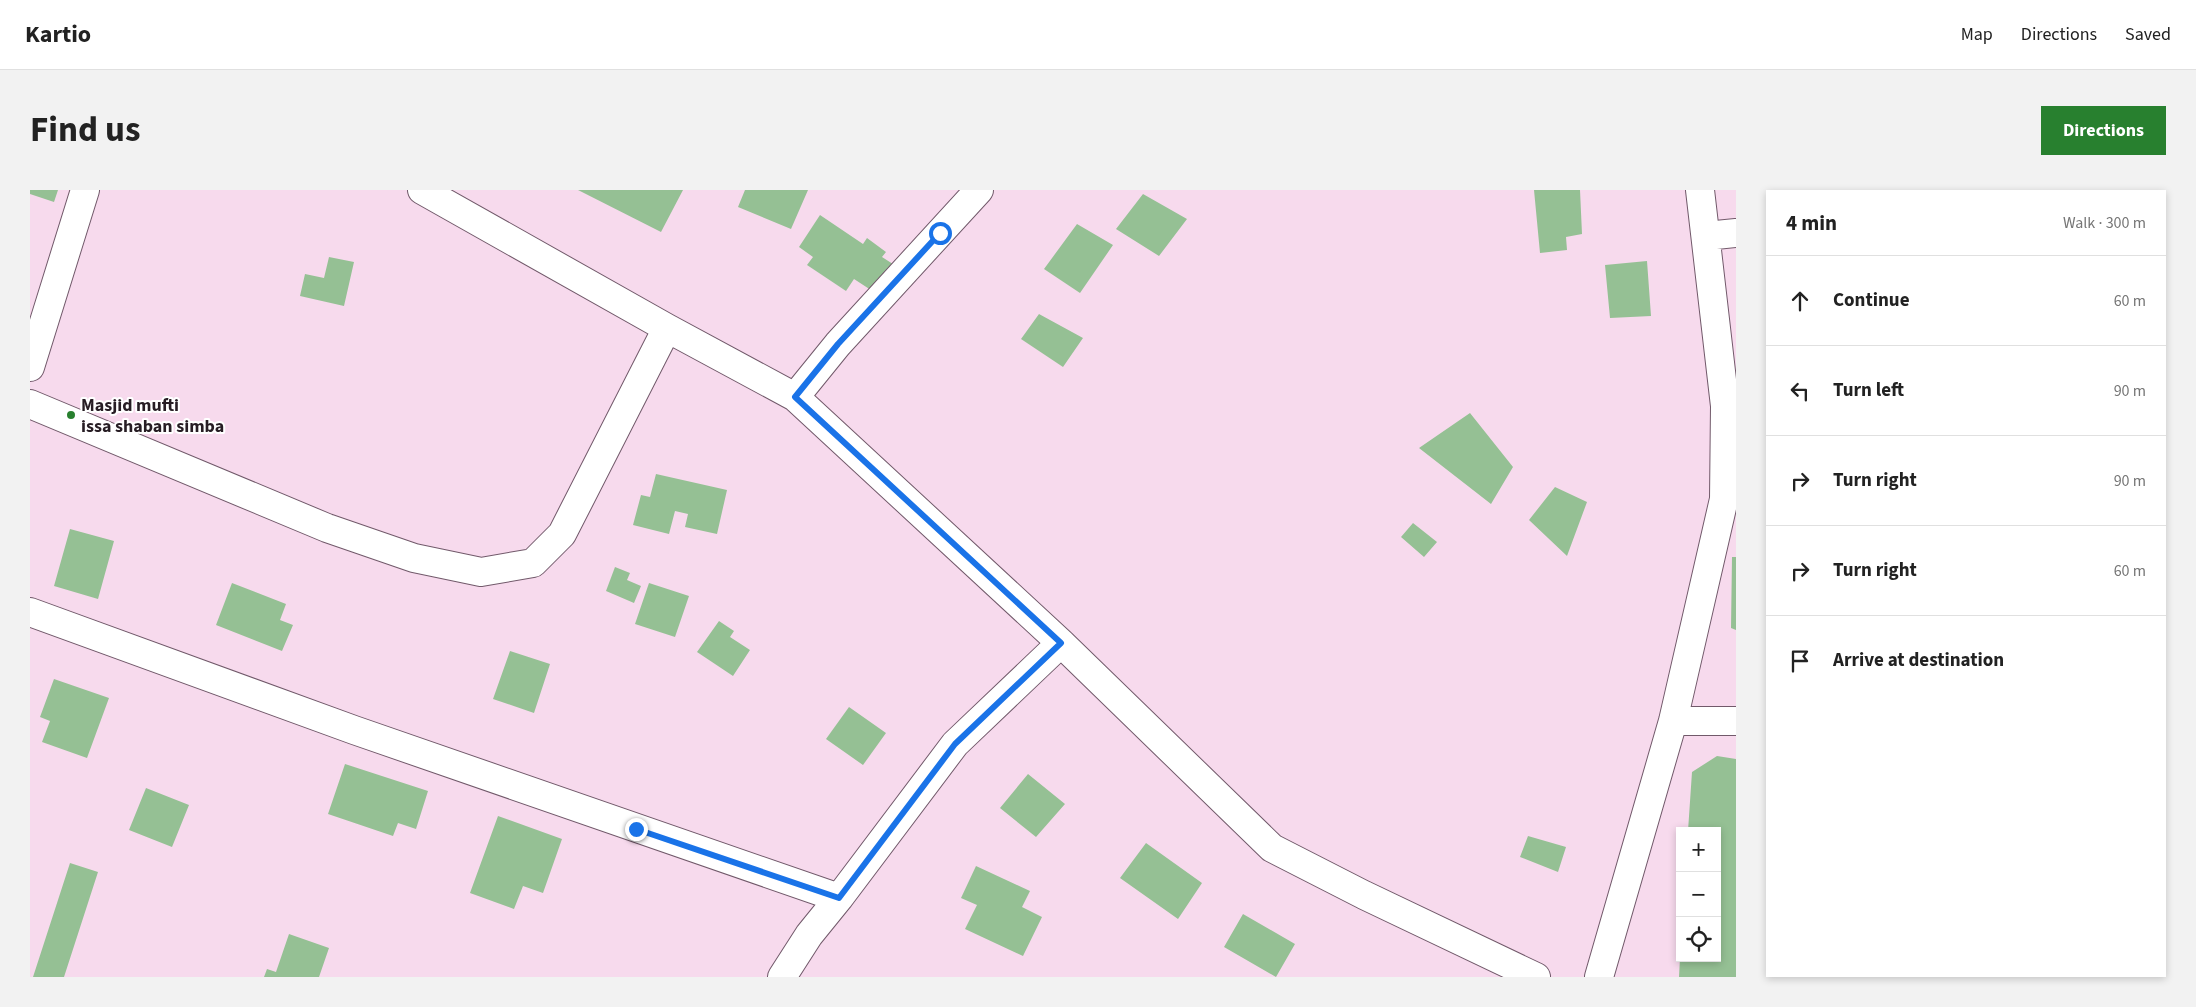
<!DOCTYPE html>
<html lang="en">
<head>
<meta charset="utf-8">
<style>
  :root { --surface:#fff; --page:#f2f2f2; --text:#222; --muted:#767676; --line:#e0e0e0; --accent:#28802f }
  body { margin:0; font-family:"Source Sans 3",sans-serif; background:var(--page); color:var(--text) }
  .controls { position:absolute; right:15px; bottom:15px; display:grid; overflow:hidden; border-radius:0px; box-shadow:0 2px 8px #0003 }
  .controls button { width:45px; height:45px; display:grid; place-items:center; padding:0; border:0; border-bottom:1px solid var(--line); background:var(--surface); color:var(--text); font:25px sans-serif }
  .stop { position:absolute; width:15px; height:15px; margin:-11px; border:4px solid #1a73e8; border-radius:50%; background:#fff }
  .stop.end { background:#1a73e8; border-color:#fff; box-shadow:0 1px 5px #0008 }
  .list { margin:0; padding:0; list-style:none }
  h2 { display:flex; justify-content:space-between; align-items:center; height:65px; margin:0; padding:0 20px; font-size:21px }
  h2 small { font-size:16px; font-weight:400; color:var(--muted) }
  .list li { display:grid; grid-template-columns:32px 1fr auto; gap:15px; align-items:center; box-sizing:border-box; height:90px; padding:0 20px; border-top:1px solid var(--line) }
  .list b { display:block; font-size:19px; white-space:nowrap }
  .list em { font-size:16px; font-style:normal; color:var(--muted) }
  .icon { flex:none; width:28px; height:28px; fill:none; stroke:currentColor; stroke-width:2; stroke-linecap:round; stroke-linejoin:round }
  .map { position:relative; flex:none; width:1706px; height:787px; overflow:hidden; border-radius:0px }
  header { display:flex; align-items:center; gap:30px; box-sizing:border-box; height:70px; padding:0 25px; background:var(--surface); border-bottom:1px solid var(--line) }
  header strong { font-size:24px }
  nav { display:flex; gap:28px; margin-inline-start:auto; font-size:18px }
  .intro { display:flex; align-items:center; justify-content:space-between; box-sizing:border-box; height:120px; padding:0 30px }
  h1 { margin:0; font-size:35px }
  .button { padding:12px 22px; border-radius:0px; background:var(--accent); color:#fff; font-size:18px; font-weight:700 }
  main { display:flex; gap:30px; padding:0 30px }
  aside { flex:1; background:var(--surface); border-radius:0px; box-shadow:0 2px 8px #0003 }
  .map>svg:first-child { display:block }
  .building { fill:#95c094 }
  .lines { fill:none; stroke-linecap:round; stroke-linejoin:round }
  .street-casing { stroke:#71596a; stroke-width:30 }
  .street { stroke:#fff; stroke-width:28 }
  .route { stroke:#1a73e8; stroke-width:6 }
  .poi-dot { fill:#28802f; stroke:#fff; stroke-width:2 }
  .labels { text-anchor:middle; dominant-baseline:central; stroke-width:4; stroke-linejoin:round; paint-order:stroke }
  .poi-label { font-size:18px; font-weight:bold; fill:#271d24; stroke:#fff; text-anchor:start }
</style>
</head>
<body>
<header>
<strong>Kartio</strong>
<nav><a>Map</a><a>Directions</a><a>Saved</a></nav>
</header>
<div class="intro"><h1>Find us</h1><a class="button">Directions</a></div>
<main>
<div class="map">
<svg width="1706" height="787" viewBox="0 0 1706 787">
  <rect width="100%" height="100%" fill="#f7daed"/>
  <path class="building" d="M0,0H28L24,12L0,4Z
    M548,0H653L631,42Z
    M715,0H778L761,39L708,17Z
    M1504,0H1550L1552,44L1536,47L1537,60L1510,63Z
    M1113,4L1157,29L1129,66L1086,39Z
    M790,25L833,54L837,48L856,62L852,67L866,76L847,104L824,89L816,101L777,75L783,67L769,57Z
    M1047,34L1083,55L1050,103L1014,79Z
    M299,67L324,72L314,116L270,106L275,84L294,88Z
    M1617,71L1621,126L1580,128L1575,75Z
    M1009,124L1053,148L1033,177L991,149Z
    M1440,223L1483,277L1461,314L1389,258Z
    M626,284L697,300L687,344L655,337L658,324L645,321L639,344L603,335L611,305L620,307Z
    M1525,297L1557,312L1537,366L1499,330Z
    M1383,333L1407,352L1394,367L1371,347Z
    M40,339L84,351L68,409L24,396Z
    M1702,367H1706V440L1701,438Z
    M585,377L600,383L597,390L611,396L604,413L576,401Z
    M202,393L256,414L250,430L263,435L252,461L186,435Z
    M619,393L659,406L645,447L605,434Z
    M689,431L704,441L700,447L720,460L703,486L667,462Z
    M480,461L520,474L504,523L463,509Z
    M24,489L79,508L57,568L12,552L20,531L10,527Z
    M819,517L856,543L833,575L796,549Z
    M1687,566L1706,569V787H1649L1650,768H1687V641H1658L1662,582Z
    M315,574L398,601L386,639L368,633L363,646L298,624Z
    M998,584L1035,614L1006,647L970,618Z
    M116,598L159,615L142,657L99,640Z
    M468,626L532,649L513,703L493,696L484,719L440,703Z
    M1498,646L1536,657L1528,682L1490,667Z
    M1116,653L1172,693L1148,729L1090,688Z
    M40,673L68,682L34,787H3Z
    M946,676L1000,701L992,717L1012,727L993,766L935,739L947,715L931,708Z
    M1213,724L1265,754L1246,787L1194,757Z
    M259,744L299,758L289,787H234L237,779L246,782Z"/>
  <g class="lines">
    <defs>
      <path id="street" d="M392,0L637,138L765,207L1031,453L1242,658L1334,705L1506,787
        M1676,46L1706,43
        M0,177L55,0
        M765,207L808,154L949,0
        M0,214L297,338L384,368L451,382L503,373L532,344L637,138
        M0,422L324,540L809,708
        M1643,531H1706
        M752,787L779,745L809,708L925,554L1031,453
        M1569,787L1643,531L1694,309L1695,216L1670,0"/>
    </defs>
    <use href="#street" class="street-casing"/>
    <use href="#street" class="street"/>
  </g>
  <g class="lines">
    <path class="route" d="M606,639L809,708L925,554L1031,453L765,207L808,154L910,43"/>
  </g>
  <circle class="poi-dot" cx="41" cy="225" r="5"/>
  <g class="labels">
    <g class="poi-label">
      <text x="51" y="215">Masjid mufti<tspan x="51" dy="21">issa shaban simba</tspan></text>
    </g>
  </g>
</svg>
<div class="controls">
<button>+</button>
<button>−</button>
<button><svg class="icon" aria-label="locate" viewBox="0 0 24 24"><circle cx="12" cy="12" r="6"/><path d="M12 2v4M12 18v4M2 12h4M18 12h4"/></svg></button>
</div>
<div class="stop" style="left:910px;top:43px"></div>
<div class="stop end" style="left:606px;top:639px"></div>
</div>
<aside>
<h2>4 min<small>Walk · 300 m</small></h2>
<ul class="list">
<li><svg class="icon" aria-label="ahead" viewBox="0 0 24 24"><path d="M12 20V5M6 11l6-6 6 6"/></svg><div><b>Continue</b></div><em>60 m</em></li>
<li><svg class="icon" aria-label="left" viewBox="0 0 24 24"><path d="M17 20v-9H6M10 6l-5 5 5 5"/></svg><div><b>Turn left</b></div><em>90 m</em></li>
<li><svg class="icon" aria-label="right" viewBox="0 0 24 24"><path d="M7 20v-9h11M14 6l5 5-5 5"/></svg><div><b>Turn right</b></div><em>90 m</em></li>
<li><svg class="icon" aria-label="right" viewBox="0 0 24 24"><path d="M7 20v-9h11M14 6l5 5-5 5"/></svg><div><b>Turn right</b></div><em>60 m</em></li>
<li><svg class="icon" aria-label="arrive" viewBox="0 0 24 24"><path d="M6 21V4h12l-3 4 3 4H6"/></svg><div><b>Arrive at destination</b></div></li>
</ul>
</aside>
</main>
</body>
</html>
